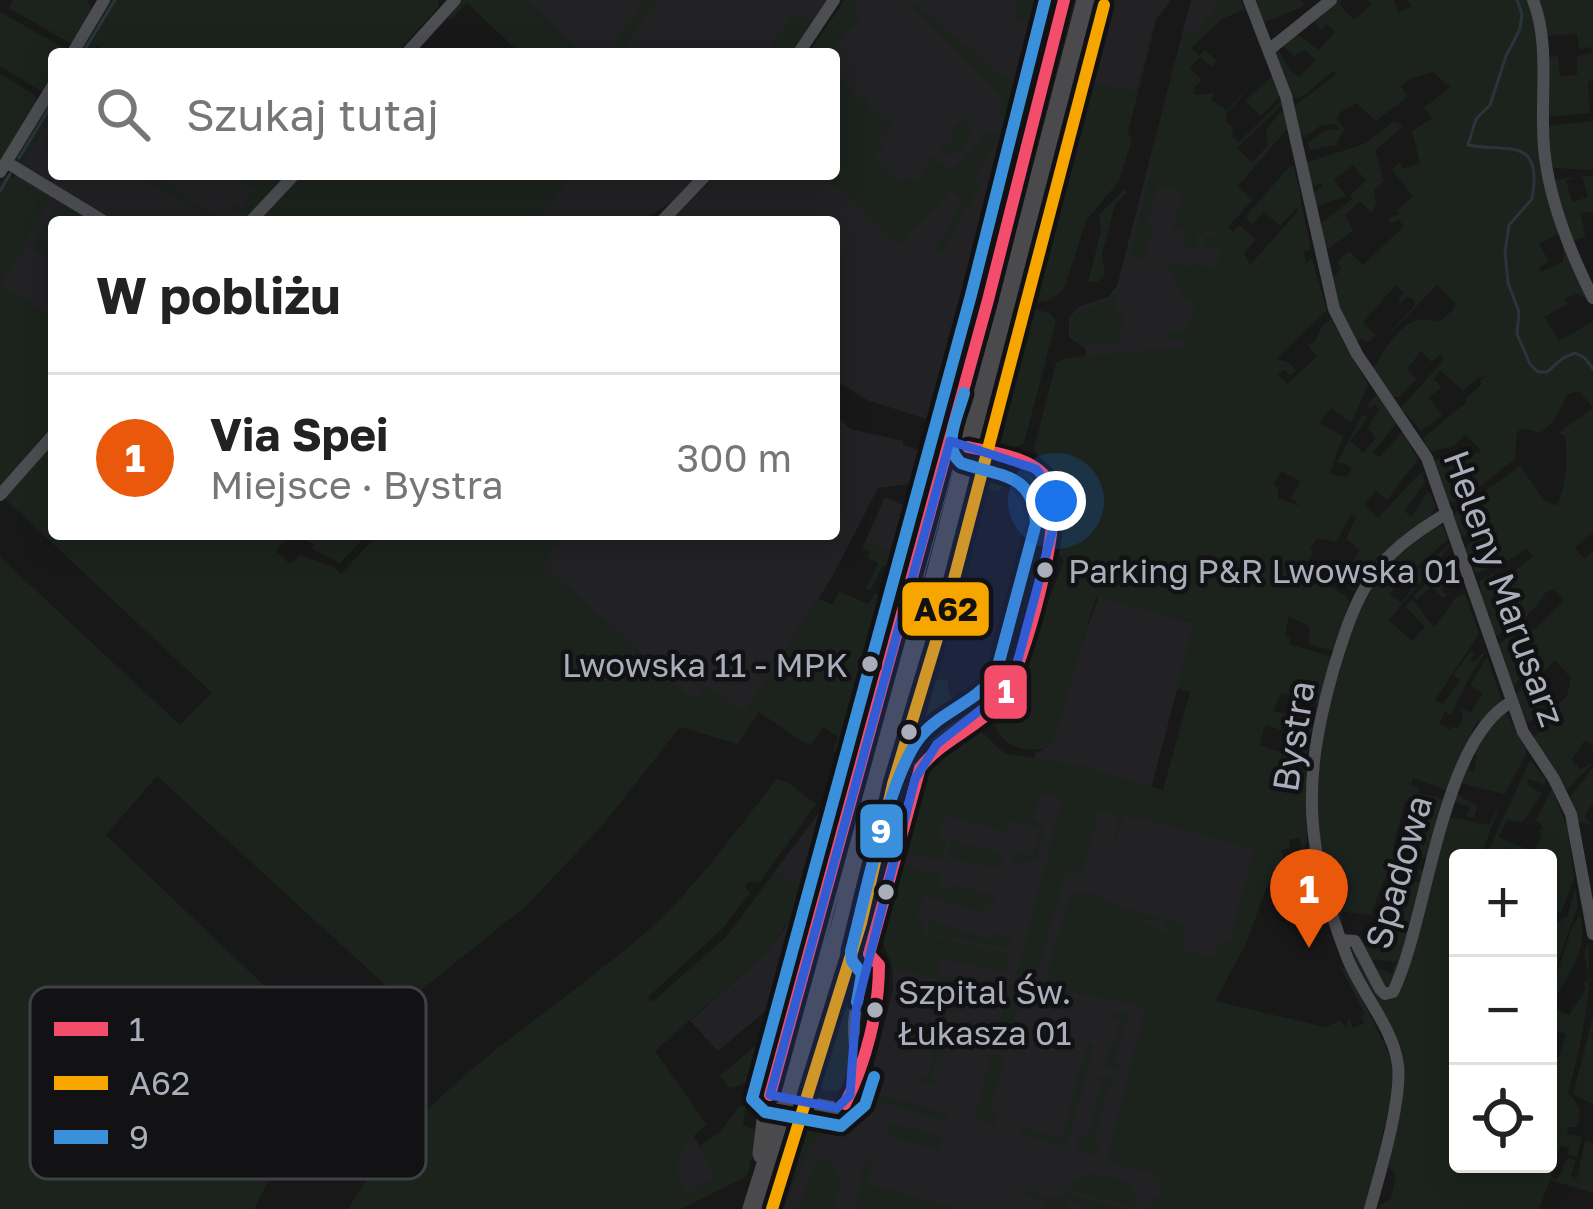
<!DOCTYPE html>
<html lang="pl">
<head>
<meta charset="utf-8">
<style>
  :root { --surface:#fff; --page:#f6f6f6; --text:#222; --muted:#767676; --line:#e0e0e0; --accent:#ea580c }
  body { margin:0; font-family:"Golos Text",sans-serif; background:var(--page); color:var(--text) }
  .controls { position:absolute; right:36px; bottom:36px; display:grid; overflow:hidden; border-radius:12px; box-shadow:0 6px 30px #0003 }
  .controls button { width:108px; height:108px; display:grid; place-items:center; padding:0; border:0; border-bottom:3px solid var(--line); background:var(--surface); color:var(--text); font:60px sans-serif }
  .you { position:absolute; left:1056px; top:501px; width:42px; height:42px; margin:-30px; border:9px solid #fff; border-radius:50%; background:#1a73e8; box-shadow:0 0 0 18px #1a73e833 }
  .badge { display:grid; place-items:center; width:78px; height:78px; border-radius:50%; background:var(--accent); color:#fff; font-size:39px; font-weight:700 }
  .pin { position:absolute; translate:-50% -99px; filter:drop-shadow(0 3px 6px #0008) }
  .pin::after { content:''; position:absolute; top:63px; width:42px; height:36px; background:inherit; clip-path:polygon(0 0,100% 0,50% 100%) }
  .list { margin:0; padding:0; list-style:none }
  h2 { display:flex; justify-content:space-between; align-items:center; height:156px; margin:0; padding:0 48px; font-size:51px }
  h2 small { font-size:39px; font-weight:400; color:var(--muted) }
  .list li { display:grid; grid-template-columns:78px 1fr auto; gap:36px; align-items:center; box-sizing:border-box; height:168px; padding:0 48px; border-top:3px solid var(--line) }
  .list b { display:block; font-size:45px; white-space:nowrap }
  .list p { margin:0; font-size:39px; white-space:nowrap; color:var(--muted) }
  .list em { font-size:39px; font-style:normal; color:var(--muted) }
  .icon { flex:none; width:66px; height:66px; fill:none; stroke:currentColor; stroke-width:2; stroke-linecap:round; stroke-linejoin:round }
  .map { position:relative; flex:none; width:1593px; height:1209px; overflow:hidden }
  .search { position:absolute; background:var(--surface); box-shadow:0 6px 30px #0003; left:48px; top:48px; width:792px; height:132px; display:flex; align-items:center; gap:30px; box-sizing:border-box; padding:0 42px; border-radius:12px; color:var(--muted); font-size:45px }
  .panel { position:absolute; background:var(--surface); box-shadow:0 6px 30px #0003; left:48px; top:216px; width:792px; height:324px; border-radius:12px }
  .map>svg:first-child { display:block }
  .built { fill:#222225 }
  .green { fill:#1c231d; fill-rule:evenodd }
  .lines { fill:none; stroke-linecap:round; stroke-linejoin:round }
  .stream { stroke:#2a343c; stroke-width:3 }
  .minor { stroke:#4c4e52; stroke-width:12 }
  .primary { stroke:#4a4a4d; stroke-width:21 }
  .bus-1-casing { stroke:#121215; stroke-width:21 }
  .bus-2-casing { stroke:#121215; stroke-width:21 }
  .bus-3-casing { stroke:#121215; stroke-width:21 }
  .bus-1 { stroke:#f44d6c; stroke-width:12 }
  .bus-2 { stroke:#f7a600; stroke-width:12 }
  .bus-3 { stroke:#3a90db; stroke-width:12 }
  .marked { fill:#325cd4; fill-opacity:0.2; stroke:#325cd4; stroke-width:9; stroke-linejoin:round }
  .bus-dot { fill:#a9aeba; stroke:#121215; stroke-width:4.5 }
  .labels { text-anchor:middle; dominant-baseline:central; stroke-width:9; stroke-linejoin:round; paint-order:stroke }
  .bus-label { font-size:33px; fill:#a9aeba; stroke:#121215; text-anchor:start }
  .street-label { font-size:36px; fill:#a9aeba; stroke:#121215 }
  .key { fill:#121215; stroke:#3f4147; stroke-width:3 }
  .key-label { font-size:33px; fill:#a9aeba }
  .line-badge { stroke:#121215; stroke-width:4.5 }
  .badge-label { font-size:33px; text-anchor:middle; font-weight:bold; fill:#fff }
  .pale-badge-label { font-size:33px; text-anchor:middle; font-weight:bold; fill:#111 }
</style>
</head>
<body>
<div class="map">
<svg width="1593" height="1209" viewBox="0 0 1593 1209">
  <rect width="100%" height="100%" fill="#181819"/>
  <path class="built" d="M527,0H827L794,54H582Z
    M845,0H1052L1027,95L1021,92L1001,130L1016,134L946,405L932,421L867,400L834,379V222L672,219L717,174H834V54H808Z
    M1113,0H1171L1155,20L1136,93L1091,82Z
    M1191,0H1237L1184,56L1246,342L1085,358L1086,349L1069,337V317L1080,306L1108,297L1117,286Z
    M54,113V174H239L268,194L243,222H54V430L0,429V200Z
    M509,174H701L678,197L642,222H513Z
    M834,413L850,429L903,441V445L919,450L928,463L925,482L878,488L831,579L745,712L694,702L509,534H834Z
    M885,497L916,511L905,557L865,542Z
    M1099,596L1195,623L1151,788L1077,765L1034,761L1275,826L1245,944L1215,1002L1386,1041L1365,1209H764L782,1146L790,1137L798,1139L807,1117L816,1118L821,1128H838L844,1119L860,1120L893,989L892,959L882,941V926L922,782L980,731L1004,753L1034,760L1036,752L1043,750Z
    M845,778L824,866L786,994L718,1051L690,1021L769,950L809,893L775,871Z
    M693,1135L716,1177L686,1196L677,1180L676,1163L686,1140Z"/>
  <path class="green" d="M13,0H88L92,13L73,45L9,8Z
    M107,0H438L439,6L396,54H111L97,46L91,54H75Z
    M462,0H527L582,54H521L467,3L450,21L447,16Z
    M645,0H657L622,49L623,54H608Z
    M845,0L859,1L852,10L860,19L828,54H808Z
    M904,0H909L1027,95L1021,118L1000,116L1004,100Z
    M1018,0H1052L1044,28L1013,19Z
    M1105,0H1113L1092,82L1135,93L1155,20L1172,0L1156,21L1128,132L1132,140L1119,181L1086,221L1064,289L1051,300L1030,303L1029,308L1050,313L1056,321L1024,443L1013,449L997,444L996,420Z
    M1221,0H1241L1245,9L1222,19L1191,48L1199,56L1205,50L1217,61L1212,67L1200,57L1190,68L1202,80L1193,89L1195,95L1214,93L1211,100L1227,110L1259,77L1226,114V122L1233,128L1232,136L1239,142L1281,101L1282,105L1237,148L1252,162L1267,146L1266,129L1283,110L1287,129L1238,186L1253,200L1228,227L1233,232L1239,225L1256,239L1244,253L1250,265L1299,210L1297,208L1280,226L1264,212L1251,225L1246,216L1289,167L1294,166L1311,250L1304,252L1306,263L1312,259L1327,310L1276,359L1289,362L1296,371L1290,376L1284,369L1278,374L1287,384L1317,357L1307,344L1315,342L1321,327L1331,319L1368,385L1351,423L1331,408L1319,423L1343,436L1330,474L1346,477L1352,469L1344,463H1337L1362,415L1368,417L1350,441L1364,453L1375,438L1368,427L1379,410L1374,403L1370,409L1367,406L1377,394L1397,423L1372,453L1380,457L1402,432L1418,459L1387,500L1376,491L1364,504L1378,518L1422,471L1425,483L1404,511L1412,517L1428,491L1436,506L1430,516L1376,560L1354,591L1340,582L1360,550L1346,539L1356,517L1351,515L1336,542L1317,538L1310,549L1313,552L1309,560L1320,566L1318,569L1309,564L1306,570L1347,597L1349,602L1334,651L1309,644V626L1289,616L1285,636L1290,638L1289,644L1332,657L1319,704L1281,693L1273,711L1294,716L1301,706L1315,710L1306,757L1295,755L1288,744L1292,728L1282,725L1280,730L1268,725L1264,728L1260,745L1280,752L1287,750L1294,759L1306,764L1307,843L1303,849L1299,838L1289,840L1290,848L1282,850L1285,868L1294,867L1297,874L1267,887L1245,946L1215,1001L1325,1027L1340,1021L1347,1028L1348,1017L1353,1028L1364,1023L1361,1016L1365,1014L1341,968L1348,970L1393,1062L1394,1086L1365,1209H1150L1152,1199L1161,1193L1163,1181L1155,1178V1174L1108,1162V1157L1146,1008L1075,992L1066,997L1063,1009L1038,1007L1025,1051L1070,895L1089,893L1116,906L1160,917L1159,923L1140,918L1138,923L1159,925L1158,932L1167,934L1169,926L1163,924L1165,918L1181,924L1185,932L1181,949L1214,958L1220,941L1230,942L1254,849L1135,817L1130,828L1132,819L1124,817L1112,853L1119,815L1099,810L1081,876L1046,862L1062,800L1041,792L1033,819L1045,827L1037,861L1012,863L1015,852L1033,856L1041,829L1009,820L1006,832L944,814L937,840L946,843L941,861L911,853L904,847C910,795 926,754 973,730L1004,753L1077,765L1163,790L1190,692L1177,688L1194,622L1096,597L1052,746C1030,755 998,747 995,721L1020,683L1032,634L1036,632L1064,561L1059,556C1062,530 1074,502 1059,478C1052,467 1040,460 1034,449L1056,363L1066,358L1184,347L1185,342L1172,339L1168,331H1188L1196,302L1181,297L1170,269L1164,267L1165,262L1189,268L1192,263L1216,269L1221,250L1203,245L1205,237L1218,235V230L1196,234L1198,249L1184,245L1185,229L1172,230L1183,192L1159,185L1147,223L1153,226L1144,260L1129,256L1153,164L1149,162L1184,34L1188,31L1194,35ZM1282,471L1300,482L1291,498L1300,506L1278,498V488L1273,484Z
    M1253,0H1300L1304,6L1263,23Z
    M1338,0H1342L1339,4L1354,20L1372,4L1369,0H1394L1399,13L1411,6L1407,0H1527L1535,24L1559,234L1539,243L1549,262L1538,268L1541,272L1563,262V244L1586,298L1577,294L1565,298L1567,304L1544,317L1559,341L1593,321V532L1575,548L1584,559L1593,551V747L1585,740L1571,760L1580,769L1593,763L1567,790L1532,739L1539,732L1534,727L1567,696L1571,678L1555,660L1535,680L1549,699L1530,722H1526L1514,698L1538,657L1519,633L1509,640L1517,651L1513,655L1524,670L1512,690L1496,647L1507,638L1504,634L1523,622L1534,630L1564,600L1553,589L1543,594L1545,596L1524,619L1493,638L1488,622L1491,615L1485,613L1479,582L1492,574L1502,581L1533,556L1526,548C1507,564 1496,564 1476,574L1463,549L1474,540V535L1459,536L1452,515L1520,466L1545,501L1556,506C1565,493 1570,451 1564,435L1558,433L1593,408L1579,391L1568,394L1554,421L1540,433L1523,428L1517,432L1515,459L1461,501L1447,503L1433,461L1459,450L1467,460L1481,450L1465,435L1454,446L1427,452L1423,438L1467,402L1465,399L1482,384L1480,380L1488,376L1477,378L1463,391L1440,370L1434,379L1442,388L1428,397L1442,415L1421,431L1401,408L1444,359L1440,355L1431,362L1421,351L1407,369L1416,379L1399,397H1393L1371,368L1377,364C1382,351 1401,323 1419,320C1426,319 1433,321 1440,321L1454,309L1455,303L1437,285L1371,353L1415,305L1414,299L1407,297L1400,304L1398,301L1404,293L1396,285L1363,322L1376,336L1366,343L1363,338L1355,342L1335,298L1333,278L1341,269L1337,262L1349,251L1363,265L1404,226L1398,219L1391,224L1387,219L1399,214L1397,210L1413,197L1392,169L1400,162L1402,169L1420,163L1412,131L1432,118L1424,108L1450,87L1433,72L1411,78L1401,86L1408,96L1376,121L1356,103L1339,113L1337,120L1344,129L1336,145L1310,150L1307,143L1324,131L1340,129L1336,124L1320,126L1305,137L1300,134L1294,106L1337,74L1333,71L1304,96L1292,98L1276,52L1278,50L1290,70L1299,77L1316,60L1305,50L1294,56L1283,46L1297,34L1319,50L1335,32L1327,24L1321,30L1313,21Z
    M1536,0H1593V80L1588,82L1590,113L1547,117V57L1558,56L1560,76L1577,75V56L1592,53L1591,47L1579,49L1577,34L1545,36Z
    M0,12L64,48L65,54H54V76L44,93L0,66Z
    M796,16L813,19L796,51L789,47L783,54H766L790,17Z
    M0,74L35,95L38,103L0,165Z
    M1273,75L1280,96L1261,116L1245,101Z
    M841,79L892,126L877,142L883,148L874,158L901,183L907,177L914,182L930,164L925,158L929,156L951,170L991,131H1000L975,177L979,187L940,255L935,251L962,201L952,191L899,245L824,174H834V86Z
    M54,89V119L51,118L21,166L15,159Z
    M965,116L974,134L956,154L948,155L941,147L942,139L949,145L957,136L952,130Z
    M1394,121L1404,126L1375,150L1384,181L1374,190L1376,203L1372,214L1360,201L1345,215L1353,231L1325,251L1318,226L1352,199L1350,195L1366,181L1353,165L1334,180L1346,196L1315,207L1312,193L1323,186L1321,183L1312,187L1305,163L1364,144Z
    M1593,121V170L1554,168L1549,158L1547,126Z
    M6,174L51,200L0,286L54,317V430L0,488V182Z
    M138,174H150L225,222H215Z
    M232,174H287C270,192 255,223 228,211L227,204L242,206L255,190Z
    M302,174H552L565,188L533,222L522,216L516,222H257Z
    M1582,176H1593V212L1580,213L1586,237L1575,240L1571,238L1553,180L1575,177L1566,181L1572,202L1588,197Z
    M1125,189L1127,192L1115,205L1102,255L1105,275L1097,282H1088L1101,231L1099,215Z
    M67,203L99,222H54V243L46,256L32,248L55,209Z
    M1117,295L1112,311L1125,315L1118,342L1086,346L1074,339L1070,329L1075,314Z
    M54,442V534H291L276,551L290,564L300,555L332,566L341,574L378,534H521L527,540L533,534H547L554,539L565,534L541,563L693,701L706,686L745,711L819,598L832,605L844,584L840,592L869,604L874,594L883,597L894,571L902,569L866,675V703L852,759L833,750L838,737L823,727L812,744L803,742L759,712L738,744L680,727L602,826L526,906L405,1003L157,776L106,835L342,1060L288,1141L254,1209H0V557L180,725L212,693L4,498Z
    M992,461C1039,469 1070,504 1037,548L1027,546L1024,536L1033,538L1041,506L1033,504L1030,484L1012,478L998,491L987,489Z
    M972,481L975,501L920,719L908,716L911,687Z
    M1436,526H1443L1448,539L1417,567L1422,570L1449,544V547L1389,620L1412,641L1425,627L1406,607L1412,599L1434,628L1456,597L1465,594L1479,634L1435,700L1443,704L1460,680L1453,675L1469,653L1476,651L1470,659L1474,662L1485,650V653C1471,672 1460,694 1452,715L1445,712L1439,723L1450,730L1453,726L1457,729L1463,718L1460,707L1470,713L1483,694L1470,685L1487,657L1502,701L1483,727L1478,720L1471,732L1478,735L1448,791L1413,778L1411,785L1419,789V793L1445,799L1427,856L1423,858L1402,851L1410,836L1425,839L1427,829L1413,825L1416,803L1423,796L1413,802L1405,801L1393,847L1397,850L1390,877L1401,884L1384,879L1371,915L1342,912L1343,927C1304,842 1313,762 1339,674C1353,627 1359,605 1387,564L1402,579L1390,594L1401,603L1417,583L1389,563Z
    M296,534L363,539L340,563L312,549L314,545Z
    M865,542L905,557H894L891,566H883L871,589H866L878,563L867,558L870,552L862,548Z
    M1453,555L1455,561L1433,586L1436,588L1457,568L1462,582L1455,589L1447,582L1441,589L1447,595L1443,598L1431,587L1417,600L1414,596Z
    M1029,557L1037,570L1023,625L1011,621L1026,567L1017,564Z
    M1004,646L1011,649L1014,659C991,723 946,715 912,769L936,680L948,681V691L954,700L973,703L981,698L986,683L995,684L1002,656L994,653Z
    M1506,712L1527,752L1505,794L1461,783L1457,794L1477,806L1474,818L1467,816L1470,807L1455,802L1450,817L1489,825L1500,804L1480,858H1458V1164H1548V1067L1554,1057L1559,1058L1566,1034L1548,1029V1000L1573,925L1580,915C1590,951 1566,978 1550,1006L1569,1015L1586,989L1583,983L1590,979L1584,954L1588,944C1593,994 1581,1045 1568,1093L1580,1108L1578,1127H1569L1567,1134L1582,1136L1577,1157L1568,1154L1569,1148L1560,1146L1551,1178L1557,1180L1567,1158L1576,1160L1571,1176L1577,1178L1585,1141L1593,1143V1193L1550,1180L1539,1209H1379L1381,1204L1391,1199L1396,1176L1388,1166L1404,1087L1349,945L1387,997L1452,803L1472,759L1469,771L1474,772L1477,756L1473,753L1483,735Z
    M913,724L918,726C882,846 853,969 808,1085L805,1076L883,779L898,745L906,747Z
    M1530,760L1546,780L1544,785L1529,779L1527,784L1542,794L1522,822L1507,819L1499,837L1533,852L1542,835L1539,831L1543,827L1536,820L1552,789L1568,830L1574,878L1561,913L1553,909L1555,895L1551,894L1548,900V858H1516L1512,856L1514,850L1505,847L1501,858H1485Z
    M1593,768V803L1584,817L1592,824L1578,822L1570,797Z
    M777,779L787,782L816,804L759,883L750,881L745,886L750,893L722,929L648,997L650,1002L656,999L727,936L775,871L809,892L824,866L805,937L795,934L803,920L797,916L792,925L787,923L769,950L655,1051L707,1125C681,1144 667,1165 686,1195L715,1177L699,1146L719,1133L739,1107L746,1106L743,1125L754,1129L756,1141L747,1176L681,1209H348C420,1088 541,1022 644,934C693,892 737,829 777,779Z
    M951,840L1003,854L1000,870L947,857Z
    M1046,864L1079,879L1064,876L1038,972L1030,983L1019,986L1015,981Z
    M902,865L941,876L939,887L952,891L954,885L995,896L994,902L987,901L984,913L923,895L916,921L924,924L922,935L1002,952L1008,955V970L1005,972L940,958L937,976L968,980L966,986L893,968L882,941V926L897,869Z
    M1418,869L1426,871L1407,945L1387,992L1372,966L1392,974L1394,965L1399,963L1376,959L1371,962L1362,939L1367,946L1369,936L1387,940L1404,882H1420Z
    M1575,888L1578,906L1548,989V952L1555,954L1548,938L1555,920L1559,922L1568,915Z
    M930,921L991,940L993,933L1011,938L1014,930L1009,949L926,933Z
    M868,931L848,1014V1082L840,1090L824,1091L815,1083C838,1035 849,982 868,931Z
    M1018,998L1024,1001V1013L1016,1012L1007,1046L994,1043L1003,1008Z
    M944,1002L952,1003L956,1011L948,1012L931,1079L938,1081L928,1087L922,1085L919,1076L927,1078L944,1011L937,1008Z
    M1120,1010L1131,1013L1134,1018L1126,1019L1114,1063L1122,1066L1117,1070L1102,1067L1099,1062L1108,1061L1120,1020L1110,1017Z
    M782,1014C771,1048 769,1082 729,1088L716,1070L721,1075L775,1029L771,1023Z
    M1593,1017V1032L1590,1034L1593,1036V1104L1573,1094Z
    M1088,1042L1094,1044L1069,1138L1061,1145L1021,1135L1018,1127L1062,1138Z
    M991,1054L1004,1058L990,1111L998,1114L995,1127L975,1118Z
    M1100,1075L1114,1079L1117,1084H1109L1094,1140L1102,1143L1096,1159L1076,1148L1079,1137L1088,1138L1102,1083L1094,1079Z
    M867,1092L948,1113L945,1122L892,1104L866,1103Z
    M809,1116L816,1118L821,1132L809,1148L784,1209H764L782,1146L790,1137L798,1139Z
    M891,1123L942,1137L939,1150L891,1137L886,1129Z
    M873,1157L867,1184L950,1206L949,1209H856L863,1162Z
    M822,1160L830,1162L840,1178L834,1209H798L815,1164Z
    M1085,1174C1108,1174 1140,1179 1136,1208L1063,1188Z
    M1020,1189L1058,1199L1065,1193L1126,1209H1085L1083,1204L1067,1200L1065,1206L1072,1209H1046L1047,1202L1019,1194Z"/>
  <g class="lines">
    <path class="stream" d="M1517,0L1522,14L1520,29L1506,56L1490,105L1476,119L1468,145C1505,153 1544,134 1532,199L1509,225L1505,252L1508,283L1519,312L1517,334L1530,364L1538,372H1547L1563,358L1575,353L1585,358L1593,369
      M82,54L115,0
      M19,158L54,101
      M0,191L10,174"/>
    <path class="minor" d="M1249,0L1286,96L1334,309L1357,354L1427,458L1523,732L1554,779L1571,814L1593,934
      M1533,0C1552,48 1538,106 1545,157C1551,206 1571,254 1593,298
      M1270,49L1331,0
      M72,54L104,0
      M406,54L455,0
      M798,54L834,0
      M6,162L105,222
      M0,172L54,84
      M250,222L295,174
      M661,222L707,174
      M0,495L54,434
      M1341,940L1355,941L1380,989L1385,994L1393,992C1428,920 1440,742 1511,702
      M783,1098L837,1108C868,1091 852,1051 854,1023C856,994 867,963 874,934C886,889 897,845 909,800C931,723 958,747 999,703C1019,681 1059,532 1055,501C1050,460 1000,456 968,447
      M1370,1209C1380,1173 1402,1100 1398,1065C1393,1027 1361,993 1347,957C1305,848 1301,783 1333,671C1358,588 1371,559 1447,513"/>
    <path class="primary" d="M763,1154L770,1095L821,920L988,300L1064,0
      M753,1209L844,918L876,779L931,597L1087,0"/>
    <defs>
      <path id="bus-1" d="M869,954L920,768C943,738 982,727 1003,697C1024,666 1065,516 1050,484C1038,457 993,453 968,447
        M770,1095L988,300L1064,0
        M845,1104C866,1063 879,1011 879,965L869,954"/>
      <path id="bus-2" d="M772,1209L861,923L893,784L948,602L1104,5"/>
      <path id="bus-3" d="M857,1002L862,974L852,961L851,951C865,898 889,774 921,736C940,713 972,704 995,677L1036,523C1034,473 1001,477 961,463C941,446 958,416 964,393
        M874,1077L865,1105L841,1126L765,1112L752,1099L971,295L1045,0"/>
    </defs>
    <use href="#bus-1" class="bus-1-casing"/>
    <use href="#bus-2" class="bus-2-casing"/>
    <use href="#bus-3" class="bus-3-casing"/>
    <use href="#bus-1" class="bus-1"/>
    <use href="#bus-2" class="bus-2"/>
    <use href="#bus-3" class="bus-3"/>
  </g>
  <path class="marked" d="M950,441L1036,469L1053,492L1054,525L1011,686L937,744L915,779L856,1010L850,1095L837,1108L770,1095Z"/>
  <g class="bus-dot">
    <circle cx="1045" cy="570" r="10"/>
    <circle cx="870" cy="664" r="10"/>
    <circle cx="909" cy="732" r="10"/>
    <circle cx="886" cy="892" r="10"/>
    <circle cx="875" cy="1010" r="10"/>
  </g>
  <g class="labels">
    <g class="bus-label">
      <text x="1068" y="570">Parking P&amp;R Lwowska 01</text>
      <text x="848" y="664" text-anchor="end">Lwowska 11 - MPK</text>
      <text x="898" y="991">Szpital Św.<tspan x="898" dy="41">Łukasza 01</tspan></text>
    </g>
    <g class="street-label">
      <text transform="translate(1505 588) rotate(70)">Heleny Marusarz</text>
      <text transform="translate(1293 736) rotate(-81)">Bystra</text>
      <text transform="translate(1398 872) rotate(-74)">Spadowa</text>
    </g>
  </g>
  <rect x="30" y="987" width="396" height="192" rx="18" class="key"/>
  <rect x="54" y="1022" width="54" height="14" fill="#f44d6c"/>
  <rect x="54" y="1076" width="54" height="14" fill="#f7a600"/>
  <rect x="54" y="1130" width="54" height="14" fill="#3a90db"/>
  <g class="key-label">
    <text x="129" y="1041">1</text>
    <text x="129" y="1095">A62</text>
    <text x="129" y="1149">9</text>
  </g>
  <g class="line-badge">
    <rect x="900" y="580" width="91" height="58" rx="12" fill="#f7a600"/>
    <rect x="982" y="663" width="47" height="58" rx="12" fill="#f44d6c"/>
    <rect x="858" y="802" width="47" height="58" rx="12" fill="#3a90db"/>
  </g>
  <g class="badge-label">
    <text x="1006" y="703">1</text>
    <text x="881" y="843">9</text>
  </g>
  <g class="pale-badge-label">
    <text x="946" y="621">A62</text>
  </g>
</svg>
<div class="controls">
<button>+</button>
<button>−</button>
<button><svg class="icon" aria-label="locate" viewBox="0 0 24 24"><circle cx="12" cy="12" r="6"/><path d="M12 2v4M12 18v4M2 12h4M18 12h4"/></svg></button>
</div>
<div class="you"></div>
<div class="pin badge" style="left:1309px;top:948px">1</div>
<div class="search"><svg class="icon" aria-label="search" viewBox="0 0 24 24"><circle cx="10" cy="10" r="6"/><path d="M15 15l6 6"/></svg>Szukaj tutaj</div>
<section class="panel">
<h2>W pobliżu<small></small></h2>
<ul class="list">
<li><span class="badge">1</span><div><b>Via Spei</b><p>Miejsce · Bystra</p></div><em>300 m</em></li>
</ul>
</section>
</div>
</body>
</html>
